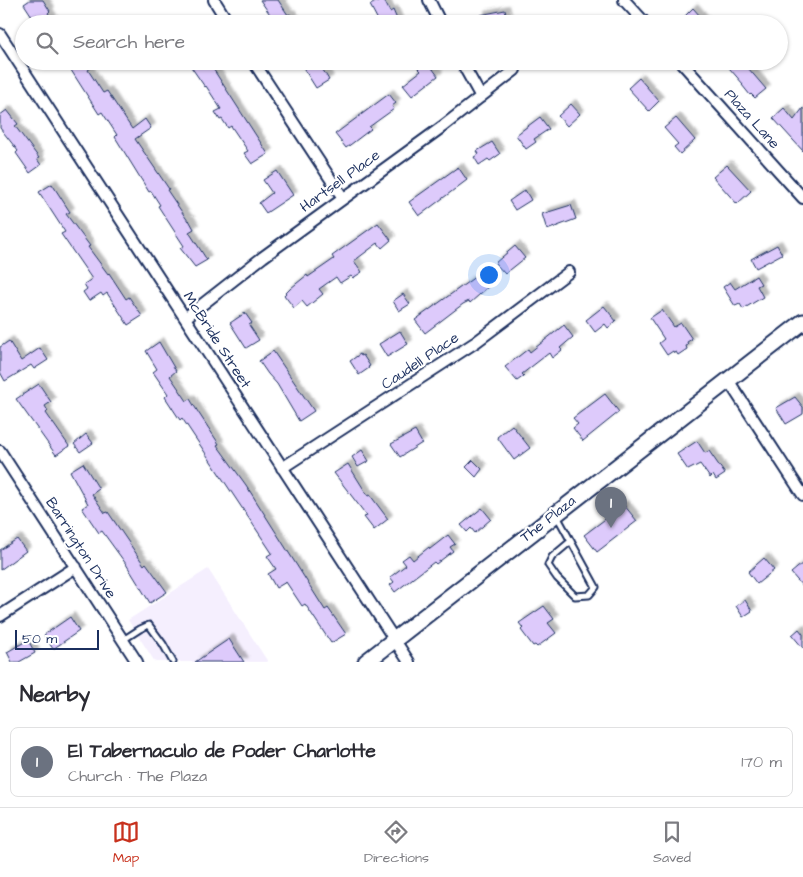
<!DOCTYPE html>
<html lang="en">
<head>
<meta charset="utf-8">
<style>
  :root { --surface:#fff; --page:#f7f7f7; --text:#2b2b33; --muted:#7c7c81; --line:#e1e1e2; --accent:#c8321e }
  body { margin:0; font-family:"Architects Daughter",sans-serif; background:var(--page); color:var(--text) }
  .scale { position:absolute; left:15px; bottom:12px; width:84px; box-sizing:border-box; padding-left:5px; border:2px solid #1b2f5e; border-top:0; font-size:14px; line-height:18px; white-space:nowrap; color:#1b2f5e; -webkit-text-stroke:4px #fff; paint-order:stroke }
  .you { position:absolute; left:488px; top:274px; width:18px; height:18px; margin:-12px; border:4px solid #fff; border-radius:50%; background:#1a73e8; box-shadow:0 0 0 8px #1a73e833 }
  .badge { display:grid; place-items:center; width:32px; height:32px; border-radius:50%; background:var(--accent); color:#fff; font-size:16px; font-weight:700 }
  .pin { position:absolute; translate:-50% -41px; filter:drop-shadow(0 1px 2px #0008) }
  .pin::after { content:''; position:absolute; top:26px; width:18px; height:15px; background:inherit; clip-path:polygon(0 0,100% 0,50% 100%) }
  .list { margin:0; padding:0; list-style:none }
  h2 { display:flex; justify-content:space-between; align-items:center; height:65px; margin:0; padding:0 20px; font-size:21px }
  h2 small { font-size:16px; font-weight:400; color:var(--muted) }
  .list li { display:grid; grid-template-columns:32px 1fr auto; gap:15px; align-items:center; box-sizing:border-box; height:70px; margin:0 10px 10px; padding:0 10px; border:1px solid var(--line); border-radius:8px }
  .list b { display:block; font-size:19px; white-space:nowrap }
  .list p { margin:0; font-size:16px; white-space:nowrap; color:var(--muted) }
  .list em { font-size:16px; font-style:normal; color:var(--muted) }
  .icon { flex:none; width:28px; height:28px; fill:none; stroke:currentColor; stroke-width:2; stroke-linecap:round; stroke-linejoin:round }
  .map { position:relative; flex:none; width:803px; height:662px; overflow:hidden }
  .search { position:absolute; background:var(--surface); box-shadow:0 1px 4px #0004; left:15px; right:15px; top:15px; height:55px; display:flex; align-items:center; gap:12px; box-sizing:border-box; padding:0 18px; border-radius:28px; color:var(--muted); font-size:19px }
  .sheet { height:145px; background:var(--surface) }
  nav { display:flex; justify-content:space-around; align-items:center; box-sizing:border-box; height:70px; border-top:1px solid var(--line); background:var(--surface); font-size:14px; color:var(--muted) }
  nav a { display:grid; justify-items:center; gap:2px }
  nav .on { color:var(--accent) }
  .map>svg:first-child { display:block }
  .built { fill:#f5effe }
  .building { fill:#ddcafb; stroke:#1b2f5e; filter:url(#shadow) }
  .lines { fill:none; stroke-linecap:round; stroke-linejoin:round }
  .lane-casing { stroke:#1b2f5e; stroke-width:9 }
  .street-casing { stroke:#1b2f5e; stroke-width:14 }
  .secondary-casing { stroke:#1b2f5e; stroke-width:19 }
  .lane { stroke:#fff; stroke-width:5 }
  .street { stroke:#fff; stroke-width:10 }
  .secondary { stroke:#fff; stroke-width:15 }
  .labels { text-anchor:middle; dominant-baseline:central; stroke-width:4.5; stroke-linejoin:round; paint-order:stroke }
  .street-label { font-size:15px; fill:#1b2f5e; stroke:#fff }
</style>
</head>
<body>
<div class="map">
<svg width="803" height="662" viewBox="0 0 803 662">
  <defs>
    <filter id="shadow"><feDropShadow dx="4.5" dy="-4.5" stdDeviation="1" flood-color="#0004"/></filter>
  </defs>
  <rect width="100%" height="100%" fill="#fff"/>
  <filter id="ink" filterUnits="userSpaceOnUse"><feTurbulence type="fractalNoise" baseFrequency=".02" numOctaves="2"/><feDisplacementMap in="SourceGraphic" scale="10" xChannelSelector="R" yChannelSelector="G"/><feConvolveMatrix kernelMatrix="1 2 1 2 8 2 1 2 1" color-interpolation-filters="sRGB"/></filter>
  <g filter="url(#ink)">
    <path class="built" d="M208,569L268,662H155L128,620Z"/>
    <path class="building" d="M30,0H43L50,11L48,13L55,24H37L24,4Z
      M260,0H278L288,15L290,14L297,24H275L276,23Z
      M380,0H384L390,12L393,10L399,24H380L370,5Z
      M693,8L707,24H688L683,18Z
      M505,10L508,24H482L480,15Z
      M78,61H88L92,67L88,70L103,93L107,91L132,129L145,119L151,128L135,139L169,189L167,190L188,221L189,220L194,229L189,232L207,260L195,267L180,248L184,246L158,206L160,205L151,191L149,192L115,137L117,135L102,112L99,114L69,67Z
      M187,61H208L268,154L252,164L244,153L248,151L231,126L228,128L222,119L220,120L215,112L221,109L206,86L205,87Z
      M299,61H338L323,70L329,80L316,88Z
      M426,61H427L438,76L412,96L403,85L421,71L417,67Z
      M723,61H742L766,89L755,98L751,94L750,95L742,85L743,84Z
      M639,78L659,101L649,111L628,88Z
      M389,94L396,103L392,106L394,109L369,127L371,129L346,148L335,134Z
      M571,104L580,114L567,126L558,116Z
      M784,108L794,120L803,108V151L773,118Z
      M7,110L18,124L15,126L39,158L37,159L41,165L30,173L16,153L18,151L0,128V115Z
      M540,117L549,129L534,139L536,142L526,149L516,135Z
      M676,118L695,140L680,154L674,147L678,144L664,128Z
      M492,142L500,154L490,161L488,159L479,165L474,157L479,154L477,151Z
      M727,165L751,191L737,204L713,177Z
      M458,167L467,180L419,216L409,202Z
      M277,171L293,195L266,213L259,203L272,193L263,180Z
      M52,184L70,212L66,214L90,246L88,247L108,274L109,273L126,299L129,297L142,316L128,325L107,293L103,296L101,293L89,301L83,292L87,289L84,284L92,279L61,234L65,232L39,192Z
      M525,190L531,200L515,210L509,201Z
      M571,205L576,219L547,230L542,214Z
      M378,223L391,240L382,248L378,243L354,261L362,272L353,278L351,276L340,283L336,277L319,289L323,294L307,307L302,301L294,308L284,295L291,288L307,275L308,277L334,259L332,256Z
      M777,245L782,254L756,268L751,259Z
      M515,246L525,258L505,274L495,263Z
      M479,274L489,286L470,303L469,301L463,304L425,333L415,320Z
      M756,276L761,284L757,286L763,297L743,309L740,304L735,306L723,287L730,282L735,289Z
      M403,294L410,304L399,311L393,301Z
      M604,306L616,321L608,328L605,324L595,332L586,320Z
      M662,310L674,327L681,323L692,339L687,342L688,345L686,346L687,349L678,355L676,352L674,353L673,351L667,355L659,343L664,339L650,318Z
      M245,313L252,323L249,325L259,340L246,348L230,323Z
      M564,325L573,337L560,348L562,350L552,358L549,353L522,374L524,376L517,381L505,367L528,349L530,352Z
      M400,331L408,344L387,357L379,344Z
      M9,341L21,361L40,348L48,360L34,369L31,365L5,381L0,372V347Z
      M159,342L176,371L170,376L187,401L190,399L198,412L219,444L217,445L246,485L325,610L328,608L346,634L331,643L305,604L302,606L286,582L276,588L268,574L276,569L267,556L272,553L182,418L180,420L165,397L168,394L153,372L157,369L146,351Z
      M273,351L314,411L299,421L277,384L268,374L259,361Z
      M360,354L361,356L363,355L370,366L368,367L369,368L359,375L350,361Z
      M39,384L51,402L45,406L48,411L46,413L69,446L56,455L16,399Z
      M605,394L619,412L583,441L573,428L578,424L573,418Z
      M795,397L803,407V414L786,424L776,408Z
      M512,425L530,448L514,460L497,437Z
      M415,431L422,443L400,457L391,444Z
      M86,434L93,443L80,452L74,444Z
      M697,441L705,453L709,451L725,474L716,480L713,475L710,478L700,464L688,470L677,454Z
      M362,450L369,461L358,467L352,457Z
      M473,460L482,469L476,477L466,467Z
      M83,463L99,489L92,494L105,513L108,512L144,565L146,563L167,592L150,603L126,564L102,531L99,533L82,508L88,504L70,471Z
      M348,464L368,496L370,495L388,519L374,530L364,517L367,516L334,473Z
      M624,505L637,521L597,552L584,535Z
      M482,508L491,519L475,533L471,528L467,532L461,525Z
      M448,535L455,544L450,547L453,551L436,564L434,562L395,592L390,585L394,582L390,577L406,565L402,560L409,555L413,560L429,547L430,549Z
      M17,539L26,551L0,570V550Z
      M764,558L774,570L757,584L748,572Z
      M803,563V587L791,573Z
      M745,600L752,611L743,617L736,606Z
      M544,606L554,619L548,623L556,633L537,647L535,645L533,646L521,630L523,628L519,623Z
      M70,617L79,631L53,649L44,635Z
      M799,629L803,634V648L792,635Z
      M229,639L244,662H195Z
      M28,640L35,653L19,662H12L7,652Z"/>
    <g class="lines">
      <defs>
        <path id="lane" d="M557,516L596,587L589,595L575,596L557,578L548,565L552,557L571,541
          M123,640L140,629L149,625L163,644L173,662"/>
        <path id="street" d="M214,0L229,24
          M429,0L441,24
          M624,0L646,24
          M0,34L409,662
          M253,61L343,198
          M461,61L481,97
          M680,61L803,198
          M185,318L263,257L442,127L515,70
          M728,380L803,495
          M0,451L137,662
          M282,468L476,342L569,272
          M0,616L76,567"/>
        <path id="secondary" d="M366,662L803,322"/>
      </defs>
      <use href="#lane" class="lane-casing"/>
      <use href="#street" class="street-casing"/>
      <use href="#secondary" class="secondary-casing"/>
      <use href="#lane" class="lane"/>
      <use href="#street" class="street"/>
      <use href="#secondary" class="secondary"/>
    </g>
  </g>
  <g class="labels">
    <g class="street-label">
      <text transform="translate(752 119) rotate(48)">Plaza Lane</text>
      <text transform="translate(340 181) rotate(-36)">Hartsell Place</text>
      <text transform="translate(217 340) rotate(57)">McBride Street</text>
      <text transform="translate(420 361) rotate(-34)">Caudell Place</text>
      <text transform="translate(548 519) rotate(-38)">The Plaza</text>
      <text transform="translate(81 548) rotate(57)">Barrington Drive</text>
    </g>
  </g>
</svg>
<div class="scale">50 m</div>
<div class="you"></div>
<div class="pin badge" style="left:611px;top:528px;background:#6b7280">1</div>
<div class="search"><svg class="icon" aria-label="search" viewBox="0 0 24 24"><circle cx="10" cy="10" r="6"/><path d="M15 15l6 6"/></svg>Search here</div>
</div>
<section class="sheet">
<h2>Nearby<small></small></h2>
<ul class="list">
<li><span class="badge" style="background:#6b7280">1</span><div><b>El Tabernaculo de Poder Charlotte</b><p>Church · The Plaza</p></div><em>170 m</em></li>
</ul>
</section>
<nav>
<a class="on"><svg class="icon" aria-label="map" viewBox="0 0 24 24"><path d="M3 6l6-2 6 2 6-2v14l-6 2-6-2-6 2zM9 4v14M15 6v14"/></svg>Map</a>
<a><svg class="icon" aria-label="directions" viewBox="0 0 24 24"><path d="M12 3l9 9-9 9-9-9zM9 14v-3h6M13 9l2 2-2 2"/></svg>Directions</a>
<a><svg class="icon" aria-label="saved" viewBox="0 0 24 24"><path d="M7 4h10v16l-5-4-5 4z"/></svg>Saved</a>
</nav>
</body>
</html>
